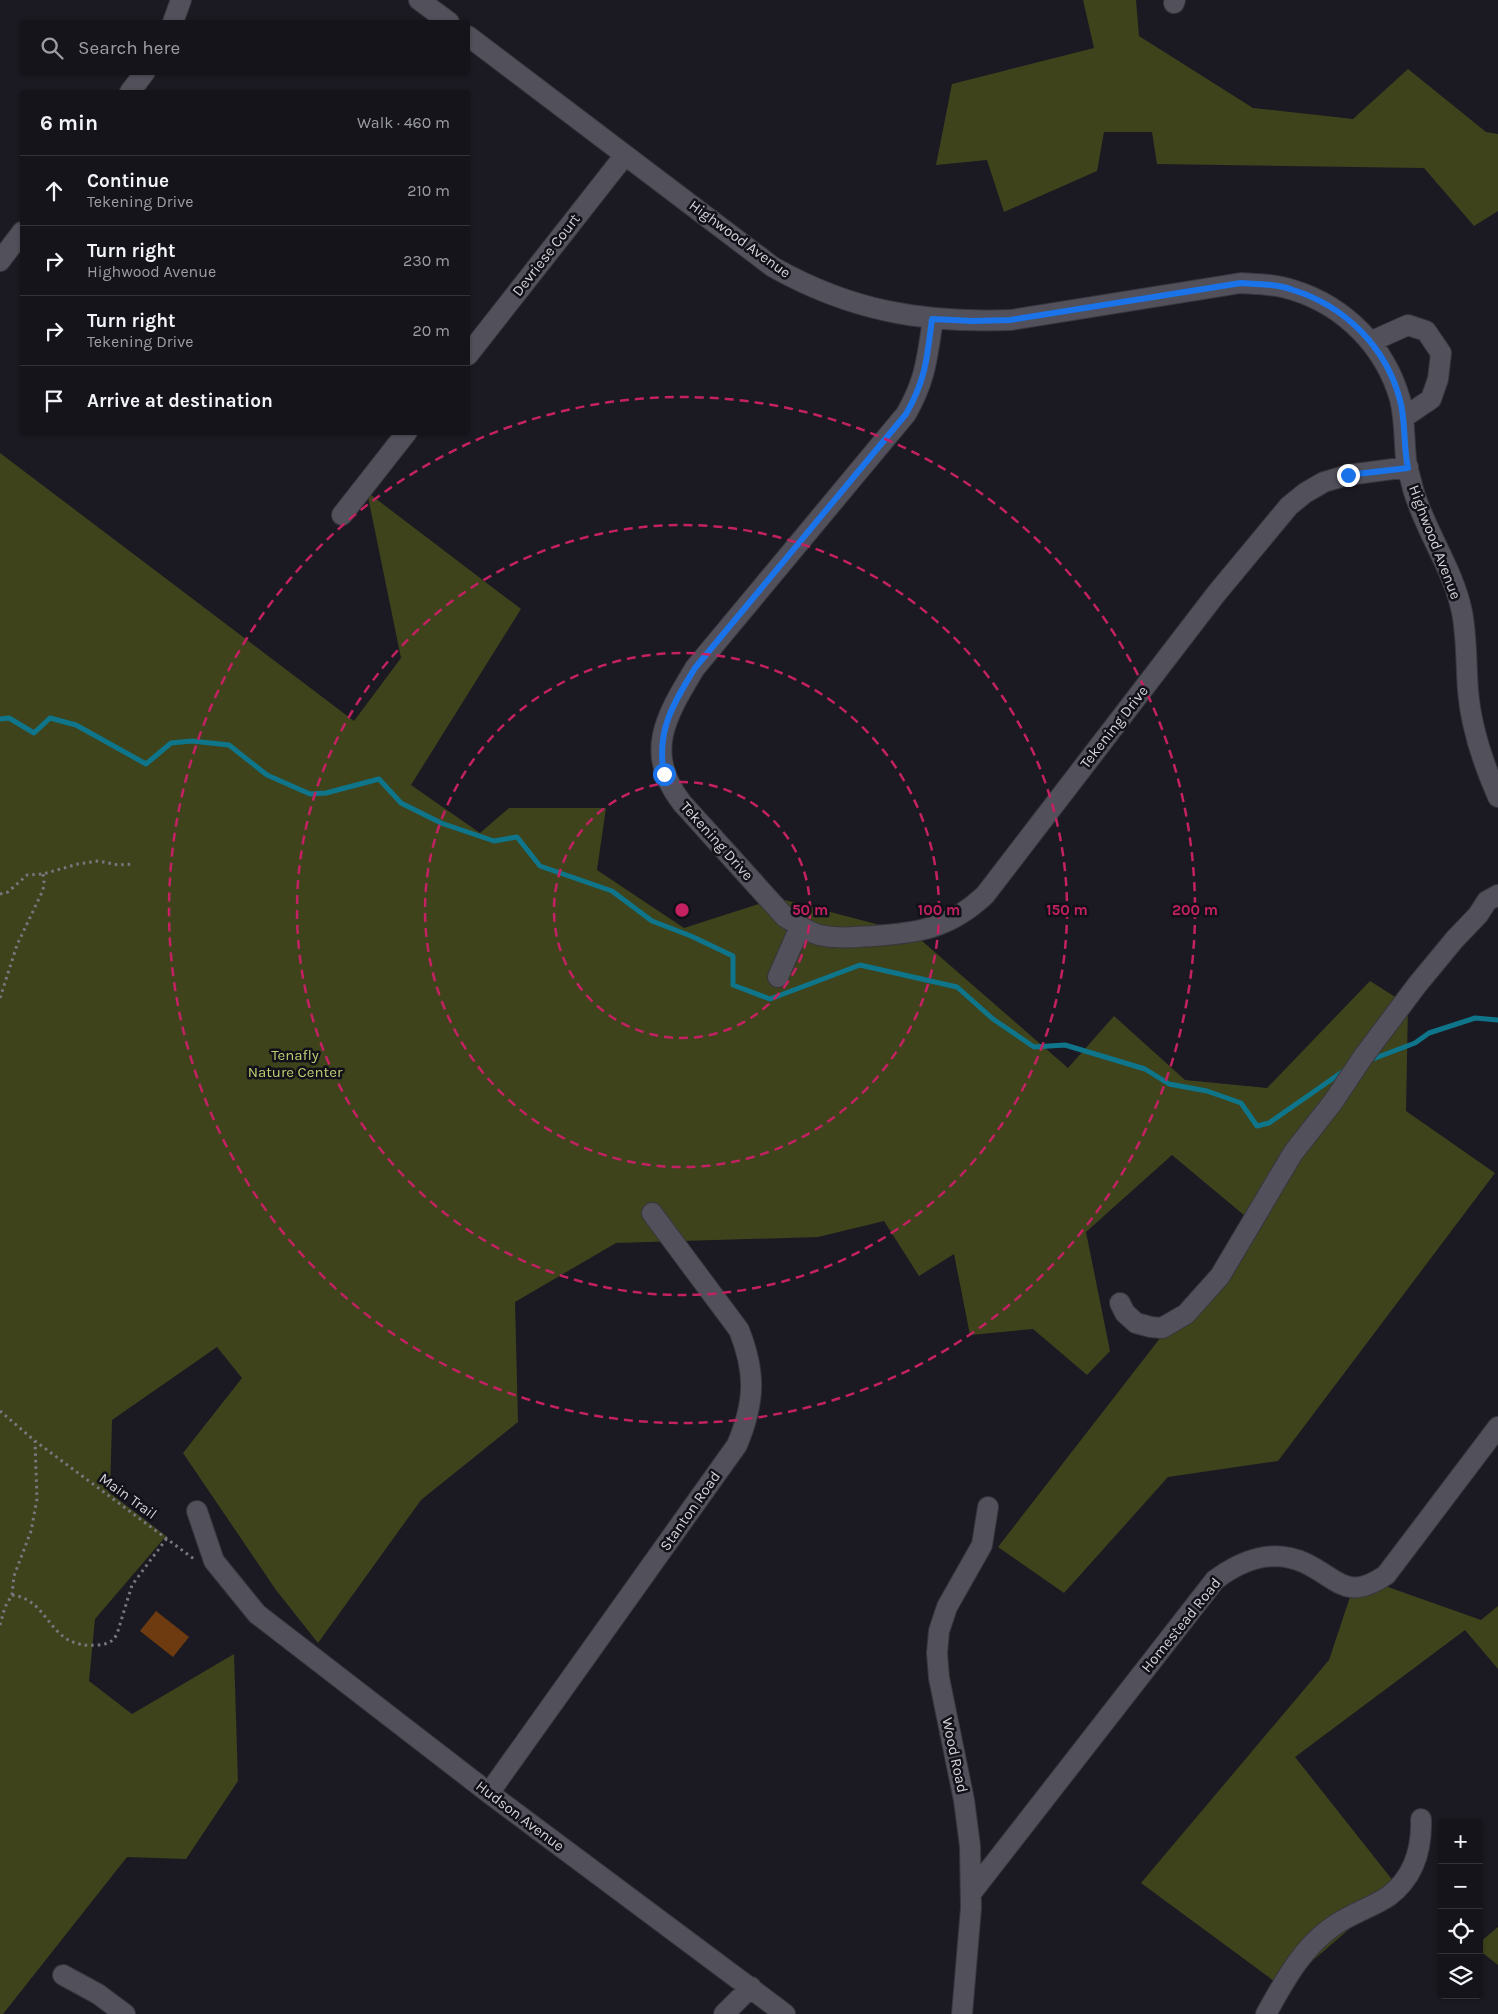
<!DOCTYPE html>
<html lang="en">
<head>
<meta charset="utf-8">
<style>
  :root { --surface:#14141a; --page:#1d1d23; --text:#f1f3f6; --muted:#9d9ea2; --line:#333339 }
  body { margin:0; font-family:Karla,sans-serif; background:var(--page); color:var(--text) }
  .controls { position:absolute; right:15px; bottom:15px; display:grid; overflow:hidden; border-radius:5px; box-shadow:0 1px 4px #0004 }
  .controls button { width:45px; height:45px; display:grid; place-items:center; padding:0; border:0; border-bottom:1px solid var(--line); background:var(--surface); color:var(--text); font:25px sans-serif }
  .stop { position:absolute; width:15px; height:15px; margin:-11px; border:4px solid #1a73e8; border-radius:50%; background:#fff }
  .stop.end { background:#1a73e8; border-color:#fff; box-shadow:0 1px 5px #0008 }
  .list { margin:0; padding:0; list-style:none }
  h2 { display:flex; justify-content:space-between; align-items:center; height:65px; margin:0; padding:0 20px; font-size:21px }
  h2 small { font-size:16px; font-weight:400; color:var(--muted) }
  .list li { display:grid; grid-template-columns:32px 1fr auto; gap:15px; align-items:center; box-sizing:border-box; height:70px; padding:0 20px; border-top:1px solid var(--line) }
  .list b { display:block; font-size:19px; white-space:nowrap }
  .list p { margin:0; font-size:16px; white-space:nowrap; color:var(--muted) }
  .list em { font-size:16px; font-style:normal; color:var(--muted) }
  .icon { flex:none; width:28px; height:28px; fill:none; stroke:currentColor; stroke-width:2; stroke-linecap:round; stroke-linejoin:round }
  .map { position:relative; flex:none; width:1498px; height:2014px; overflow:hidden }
  .search { position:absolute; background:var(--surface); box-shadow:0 1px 4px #0004; left:20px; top:20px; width:450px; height:55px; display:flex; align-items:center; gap:12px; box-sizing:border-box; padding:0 18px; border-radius:5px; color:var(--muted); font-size:19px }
  .panel { position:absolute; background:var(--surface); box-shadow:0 1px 4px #0004; left:20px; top:90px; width:450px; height:345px; border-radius:5px }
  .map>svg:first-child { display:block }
  .green { fill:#3e431c }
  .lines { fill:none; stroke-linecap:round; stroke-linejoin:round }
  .stream { stroke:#0f758a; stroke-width:5 }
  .building { fill:#6e3b10 }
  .minor-casing { stroke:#37363d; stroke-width:22 }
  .path { stroke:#78777e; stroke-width:3; stroke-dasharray:2.5 4; stroke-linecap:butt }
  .minor { stroke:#52515b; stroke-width:20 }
  .route { stroke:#1a73e8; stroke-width:6 }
  .ring { fill:none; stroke:#c32161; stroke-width:2.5; stroke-dasharray:9 6 }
  .labels { text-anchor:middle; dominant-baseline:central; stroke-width:5; stroke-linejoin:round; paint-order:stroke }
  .street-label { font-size:15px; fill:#d3d3d8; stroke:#121119 }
  .park-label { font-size:15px; fill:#c1ce71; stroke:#121119 }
  .centre { fill:#c32161; stroke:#121119; stroke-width:2.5 }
  .ring-label { font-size:15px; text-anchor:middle; font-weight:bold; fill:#c32161; stroke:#121119; stroke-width:5; stroke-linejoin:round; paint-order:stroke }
</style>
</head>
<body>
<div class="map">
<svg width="1498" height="2014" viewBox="0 0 1498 2014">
  <rect width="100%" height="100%" fill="#1b1a22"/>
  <path class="green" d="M1083,0H1136L1139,36L1253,108L1353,119L1408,69L1486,132L1498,134V211L1474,226L1424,168L1157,164L1152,132H1104L1097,171L1004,212L987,160L936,165L952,84L1094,48Z
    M0,453L354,721L401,658L367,492L521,609L411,785L480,833L509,808H606L597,870L684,928L777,898L914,934L1068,1068L1114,1016L1185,1080L1267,1088L1370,981L1408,1005L1406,1111L1495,1173L1278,1461L1168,1477L1064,1593L998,1547L1251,1221L1172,1155L1086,1232L1110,1351L1087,1375L1033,1329L970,1335L954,1254L919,1276L884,1221L818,1237L616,1243L515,1302L518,1422L421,1500L318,1643L276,1590L183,1453L242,1378L217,1347L112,1420L110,1493L166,1536L95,1619L89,1681L132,1714L234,1654L238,1781L186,1859L127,1857L3,2014H0Z
    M1357,1576L1481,1620L1498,1606V1669L1465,1630L1295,1757L1398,1887L1282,1987L1141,1883L1329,1660Z
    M1498,1927V1965L1479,1950V1943Z"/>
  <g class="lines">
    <path class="stream" d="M0,719L9,718L34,733L50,718L76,725L146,764L171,743L192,741L229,745L267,775L310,794L326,793L379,779L401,803L441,823L494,841L517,837L540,866L612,891L652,921L691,936L733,956V985L770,999L860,965L957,987L993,1019L1034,1047L1065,1045L1145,1069L1169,1084L1207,1091L1241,1103L1257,1126L1269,1123L1345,1070
      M1370,1060L1415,1043L1429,1033L1475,1018L1498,1020"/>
  </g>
  <path class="building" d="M156,1611L189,1637L173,1657L140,1631Z"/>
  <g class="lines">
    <defs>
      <path id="minor" d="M419,0L449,22
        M1174,3L1175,0
        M173,22L181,0
        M468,36L773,267C851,311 922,323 1011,320L1241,283C1258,284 1276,284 1293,290C1345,306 1385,347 1400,399C1405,419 1404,439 1406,459C1407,469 1411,479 1413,489C1425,531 1453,568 1462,612C1467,638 1466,665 1468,691C1471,728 1483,763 1498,797
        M130,92L145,72
        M0,261L22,232
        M933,319C927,358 926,379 906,414L695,668C666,716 643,753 682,803L785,917C796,924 806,931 819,935C837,939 854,937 873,936C919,933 950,928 985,895L1216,594L1289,506L1305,493L1324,482L1348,475L1408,467
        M1370,342L1408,325L1426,331L1441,353L1438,379L1431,399L1403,418
        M468,355L625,155
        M342,515L407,432
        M778,977L800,927
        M1120,1303L1125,1313L1136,1323L1151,1327L1162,1328L1186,1314L1220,1276L1293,1153L1333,1102L1363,1057L1417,985L1455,939L1478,915L1487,901L1498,895
        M197,1511L214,1561L257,1614L489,1793L785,2014
        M489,1793L737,1445C755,1402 756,1373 739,1330L652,1213
        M972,1892L1215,1580C1241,1560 1273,1548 1305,1563C1339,1579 1346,1602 1386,1575L1498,1427
        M63,1975L98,1994L125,2014
        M724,2014L751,1987
        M962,2014L971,1908L970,1846L964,1800L939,1678L937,1653L939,1631L947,1607L982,1545L988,1507
        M1266,2014C1284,1982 1301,1949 1332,1927C1349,1914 1371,1908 1389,1896C1414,1877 1422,1849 1421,1819"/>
    </defs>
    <use href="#minor" class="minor-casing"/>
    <path class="path" d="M0,894L8,892L27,875L43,874L78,864L98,861L118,865L133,864
      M0,998L17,945L43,890L44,882L43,874
      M0,1411L35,1441L194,1559
      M12,1595C52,1600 47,1650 98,1645C107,1644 112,1643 117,1634L132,1585L167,1538
      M0,1625L5,1607L12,1595L14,1576L31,1531L37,1499L35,1441"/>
    <use href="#minor" class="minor"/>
  </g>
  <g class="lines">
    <path class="route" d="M664,774C656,731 673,704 695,668L906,414C926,379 927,358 932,319L973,321L1010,320L1241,283C1258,284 1277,284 1293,290C1345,306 1386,347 1400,400C1406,422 1403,445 1408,468L1348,475"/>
  </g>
  <g class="ring">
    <circle cx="682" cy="910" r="128"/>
    <circle cx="682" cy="910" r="257"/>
    <circle cx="682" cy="910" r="385"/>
    <circle cx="682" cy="910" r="513"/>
  </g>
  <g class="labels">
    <g class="street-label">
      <text transform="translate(740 239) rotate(36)">Highwood Avenue</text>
      <text transform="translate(546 255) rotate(-52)">Devriese Court</text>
      <text transform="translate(1435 542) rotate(69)">Highwood Avenue</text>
      <text transform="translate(1114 727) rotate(-52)">Tekening Drive</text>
      <text transform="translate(717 841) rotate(48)">Tekening Drive</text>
      <text transform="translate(128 1496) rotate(36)">Main Trail</text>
      <text transform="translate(690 1511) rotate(-55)">Stanton Road</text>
      <text transform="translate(1181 1625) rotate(-51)">Homestead Road</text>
      <text transform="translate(955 1755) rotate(78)">Wood Road</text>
      <text transform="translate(520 1816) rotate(37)">Hudson Avenue</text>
    </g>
    <g class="park-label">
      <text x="295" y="1055">Tenafly<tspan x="295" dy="17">Nature Center</tspan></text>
    </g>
  </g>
  <circle cx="682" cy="910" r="8" class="centre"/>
  <g class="ring-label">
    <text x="810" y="915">50 m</text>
    <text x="939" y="915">100 m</text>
    <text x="1067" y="915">150 m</text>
    <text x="1195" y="915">200 m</text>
  </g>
</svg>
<div class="controls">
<button>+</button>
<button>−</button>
<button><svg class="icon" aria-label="locate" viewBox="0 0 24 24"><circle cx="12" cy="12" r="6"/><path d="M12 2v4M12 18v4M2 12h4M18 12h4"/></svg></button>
<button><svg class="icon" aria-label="layers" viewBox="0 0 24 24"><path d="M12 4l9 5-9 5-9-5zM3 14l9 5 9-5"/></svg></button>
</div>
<div class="stop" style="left:664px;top:774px"></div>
<div class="stop end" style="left:1348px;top:475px"></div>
<div class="search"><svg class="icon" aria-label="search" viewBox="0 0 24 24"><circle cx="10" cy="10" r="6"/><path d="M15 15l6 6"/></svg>Search here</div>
<section class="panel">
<h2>6 min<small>Walk · 460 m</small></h2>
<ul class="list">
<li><svg class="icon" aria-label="ahead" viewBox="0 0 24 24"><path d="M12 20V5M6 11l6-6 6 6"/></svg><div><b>Continue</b><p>Tekening Drive</p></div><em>210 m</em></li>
<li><svg class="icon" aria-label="right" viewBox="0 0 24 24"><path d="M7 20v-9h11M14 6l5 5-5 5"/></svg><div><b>Turn right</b><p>Highwood Avenue</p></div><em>230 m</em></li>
<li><svg class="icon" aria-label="right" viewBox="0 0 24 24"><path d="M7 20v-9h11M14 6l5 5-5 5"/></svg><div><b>Turn right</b><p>Tekening Drive</p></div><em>20 m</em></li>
<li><svg class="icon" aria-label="arrive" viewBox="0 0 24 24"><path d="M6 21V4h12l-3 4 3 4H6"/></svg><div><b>Arrive at destination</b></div></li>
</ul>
</section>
</div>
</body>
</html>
